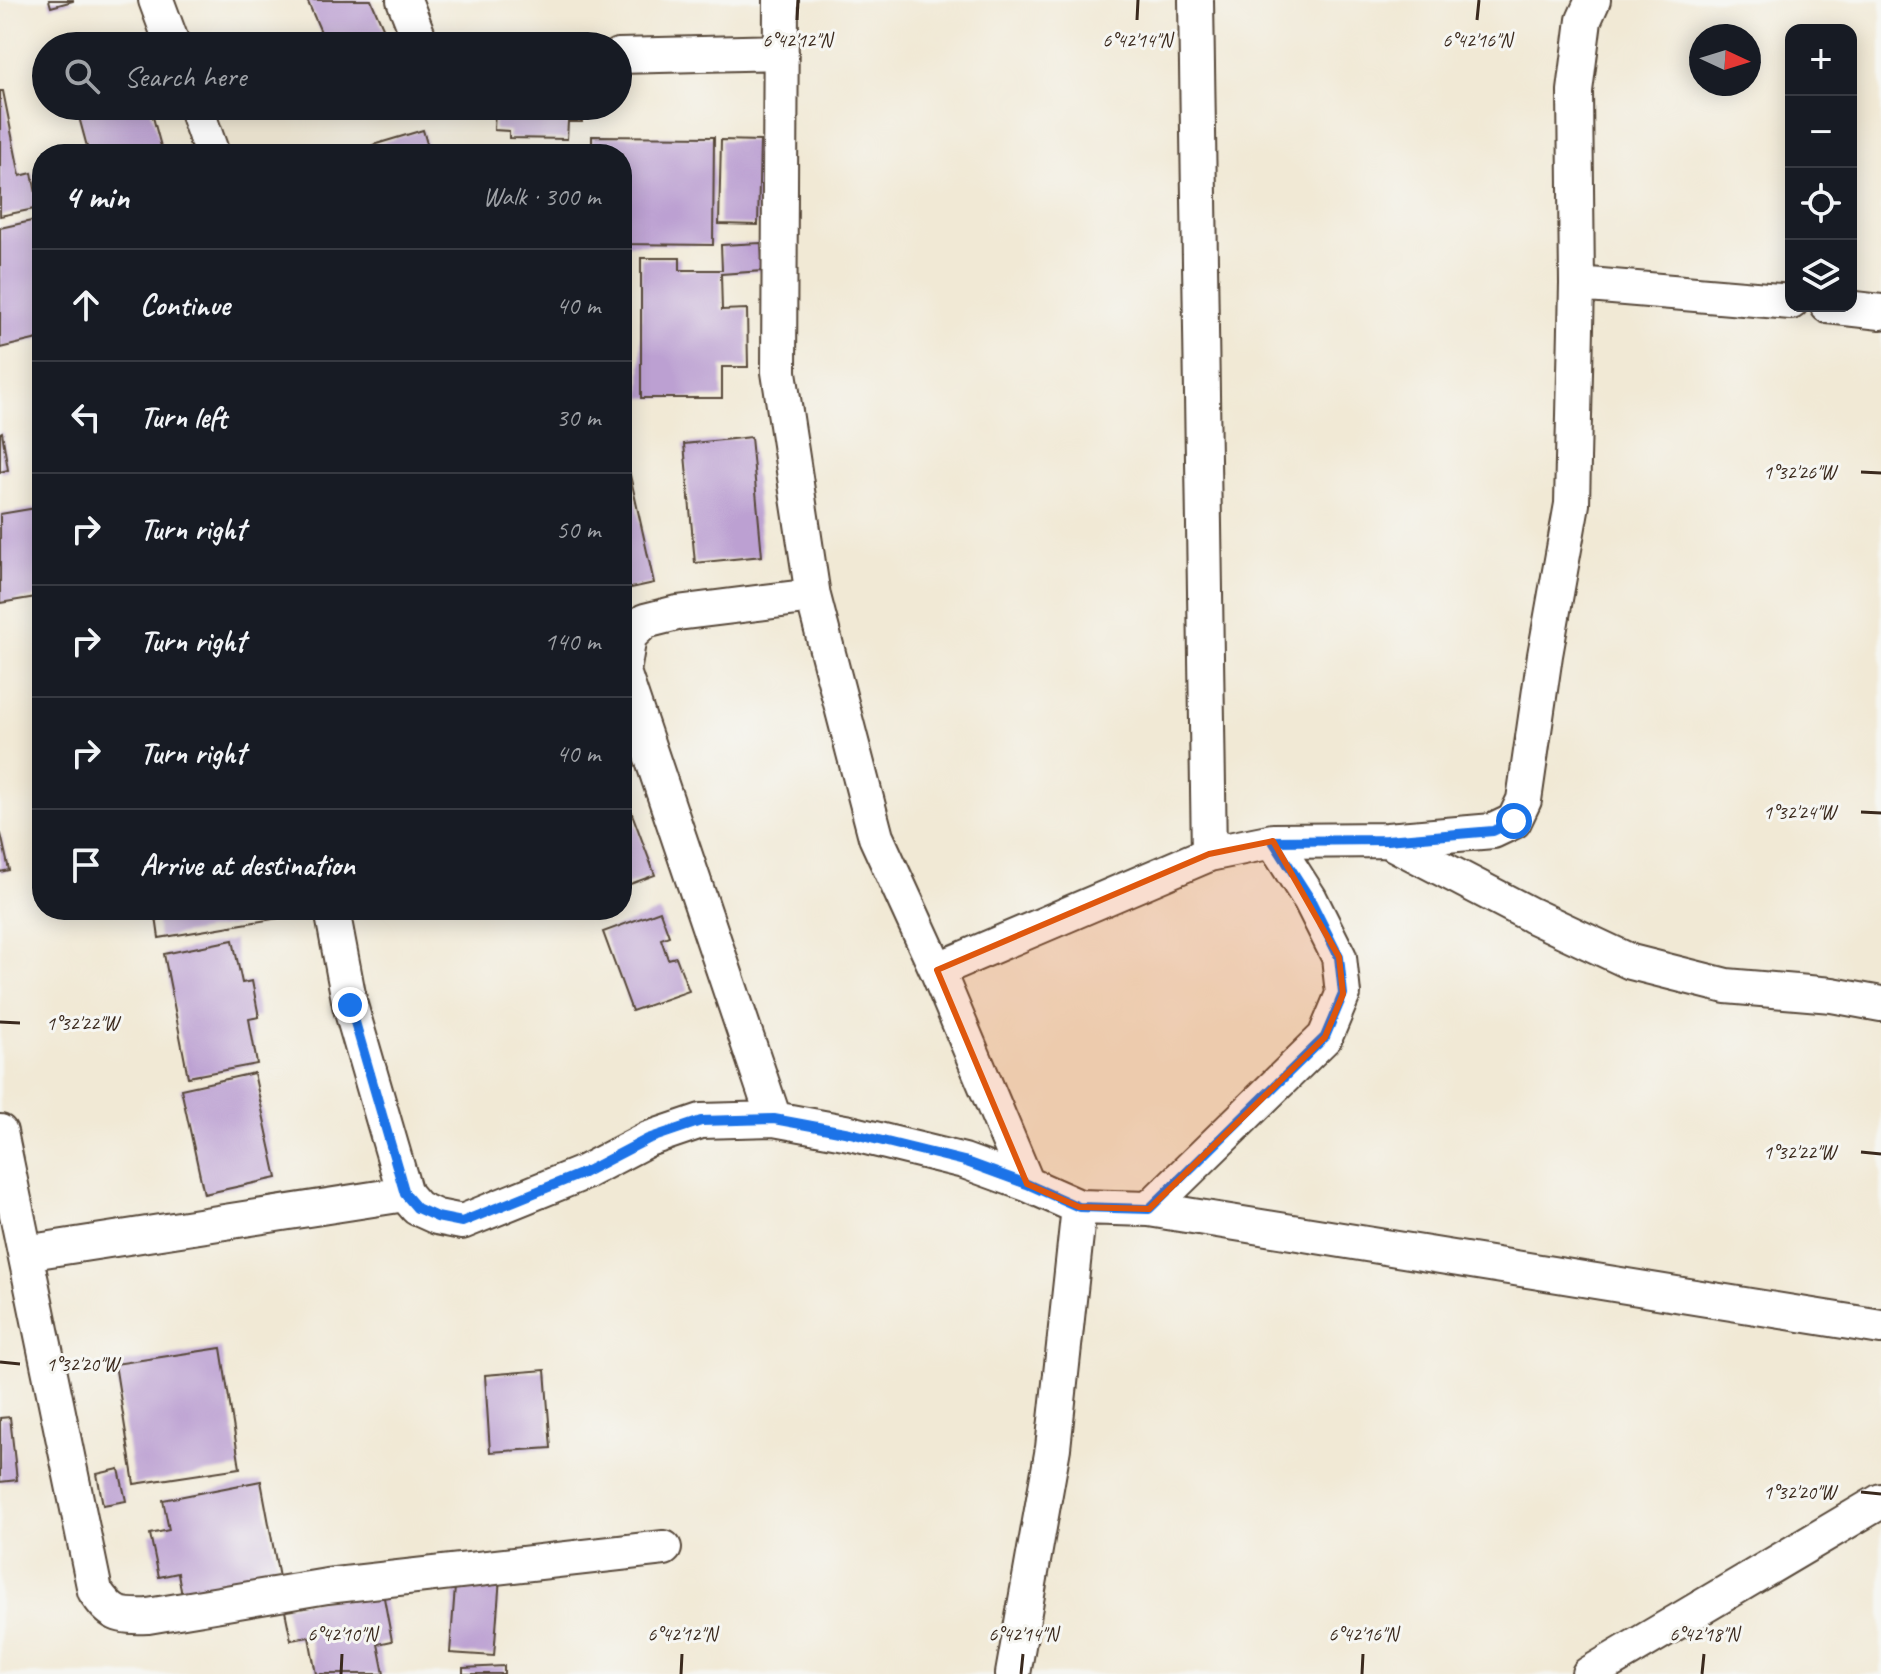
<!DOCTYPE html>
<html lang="en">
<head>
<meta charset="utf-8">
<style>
  :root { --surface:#171b24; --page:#20242c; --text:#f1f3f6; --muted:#9ea1a6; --line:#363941 }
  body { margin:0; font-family:Caveat,sans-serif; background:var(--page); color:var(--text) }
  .controls { position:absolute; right:24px; top:24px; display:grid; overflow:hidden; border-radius:16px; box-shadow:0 4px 20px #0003 }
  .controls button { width:72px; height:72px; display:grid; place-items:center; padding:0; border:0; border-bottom:2px solid var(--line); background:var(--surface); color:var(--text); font:40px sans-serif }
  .compass { position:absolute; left:1689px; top:24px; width:72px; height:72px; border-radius:50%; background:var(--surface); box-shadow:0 4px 20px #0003; rotate:94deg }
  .stop { position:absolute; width:24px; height:24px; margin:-18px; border:6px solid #1a73e8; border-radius:50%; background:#fff }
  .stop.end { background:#1a73e8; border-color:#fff; box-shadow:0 2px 8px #0008 }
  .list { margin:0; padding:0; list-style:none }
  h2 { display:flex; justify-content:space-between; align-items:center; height:104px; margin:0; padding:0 32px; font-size:34px }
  h2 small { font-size:26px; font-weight:400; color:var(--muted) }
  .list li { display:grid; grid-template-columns:52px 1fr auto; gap:24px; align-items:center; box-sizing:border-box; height:112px; padding:0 32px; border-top:2px solid var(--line) }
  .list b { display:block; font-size:30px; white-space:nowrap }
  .list em { font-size:26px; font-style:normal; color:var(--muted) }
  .icon { flex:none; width:44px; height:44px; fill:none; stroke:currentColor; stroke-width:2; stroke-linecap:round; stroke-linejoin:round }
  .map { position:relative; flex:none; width:1881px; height:1674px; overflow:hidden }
  .search { position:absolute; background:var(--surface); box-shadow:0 4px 20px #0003; left:32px; top:32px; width:600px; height:88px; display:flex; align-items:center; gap:20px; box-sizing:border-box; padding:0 28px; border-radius:44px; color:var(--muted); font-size:30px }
  .panel { position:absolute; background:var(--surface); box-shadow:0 4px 20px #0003; left:32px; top:144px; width:600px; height:776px; border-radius:32px }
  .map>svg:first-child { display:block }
  .building { fill:#bca0d2 }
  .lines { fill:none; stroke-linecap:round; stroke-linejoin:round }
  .minor-casing { stroke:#564739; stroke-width:38 }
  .minor { stroke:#fff; stroke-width:34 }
  .route { stroke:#1a73e8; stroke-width:10 }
  .marked { fill:#df570d; fill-opacity:0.2; stroke:#df570d; stroke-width:6; stroke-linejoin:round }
  .ticks { fill:none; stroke:#3b2a1e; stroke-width:3 }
  .ticks-label { font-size:20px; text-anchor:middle; fill:#3b2a1e; stroke:#f6f6f2; stroke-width:6; stroke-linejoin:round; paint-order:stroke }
</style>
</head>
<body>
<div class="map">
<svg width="1881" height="1674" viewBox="0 0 1881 1674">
  <rect width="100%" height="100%" fill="#f6f6f2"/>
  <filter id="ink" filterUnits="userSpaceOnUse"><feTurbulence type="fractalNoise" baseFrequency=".0125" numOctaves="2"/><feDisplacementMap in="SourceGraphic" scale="16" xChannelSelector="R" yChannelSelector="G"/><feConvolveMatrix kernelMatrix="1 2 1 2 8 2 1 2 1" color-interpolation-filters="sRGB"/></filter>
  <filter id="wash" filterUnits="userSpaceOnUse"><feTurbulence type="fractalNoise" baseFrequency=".006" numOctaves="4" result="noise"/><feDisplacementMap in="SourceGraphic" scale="32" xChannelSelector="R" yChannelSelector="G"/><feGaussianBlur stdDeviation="1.8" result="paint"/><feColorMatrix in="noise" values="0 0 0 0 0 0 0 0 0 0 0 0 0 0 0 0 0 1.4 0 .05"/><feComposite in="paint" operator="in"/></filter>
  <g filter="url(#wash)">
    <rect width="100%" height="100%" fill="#f1e9d5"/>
    <g id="blocks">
      <path class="building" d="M49,0H73V1L51,7Z
        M307,0H371L391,46H327Z
        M0,91H3L20,176L32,173L39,208L0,216Z
        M76,106H150L163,154H89Z
        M495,106H582V122H568L567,139L509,138V131L494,130Z
        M423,130L430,154H376L373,145Z
        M592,136L714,137L713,245L622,244V154H592Z
        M721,140L760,141L758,225L719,224Z
        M36,220L42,245V338L0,348V228Z
        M761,243L763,271L721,274L722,310L747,309L748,367H722V398H641V258H680V270H722L721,245Z
        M2,432L8,470L0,472V433Z
        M751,437L762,556L695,563L684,444Z
        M622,439L654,583L622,590Z
        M42,507V596L0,603V514Z
        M622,745L629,763L622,766Z
        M622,787L655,875L622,887Z
        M0,834H1L9,870L0,872Z
        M155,910H290L291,916L159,938Z
        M660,911L669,936L661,939L668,959L676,957L689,991L632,1011L603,932Z
        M233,940L242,983L252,981L259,1017L249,1019L257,1064L188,1077L164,954Z
        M254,1073L277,1178L204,1194L181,1089Z
        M221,1348L240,1468L134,1484L115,1364Z
        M545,1370L551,1448L490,1452L485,1375Z
        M10,1417L17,1480L0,1482V1418Z
        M119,1469L126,1501L103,1505L97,1474Z
        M261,1481L280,1583L183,1602L178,1573L159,1577L150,1534L169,1530L163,1500Z
        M456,1574L500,1577L494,1656L450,1653Z
        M382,1587L392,1641L378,1644L384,1674H316L309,1637L291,1640L284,1606Z
        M504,1666V1674H463V1668Z"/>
    </g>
  </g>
  <g filter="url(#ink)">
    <use href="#blocks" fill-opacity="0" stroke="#564739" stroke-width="2"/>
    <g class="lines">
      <defs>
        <path id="minor" d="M156,0L173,46
          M404,0L422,46
          M781,0L779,372L813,596L876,837L937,970L1027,1184L1079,1207L1149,1209L1881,1327
          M1196,0L1209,854
          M618,56L781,52
          M195,106L212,154
          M1577,284L1791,302
          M1828,306L1881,312
          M1387,840L1531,915L1631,962L1726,986L1832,995L1881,1004
          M332,910L350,1005L405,1194L417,1208L437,1217L462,1222L583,1173L648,1139L701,1121L774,1119L850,1133L964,1161L1027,1184
          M937,970L1209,854L1273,841L1387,840L1493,831L1514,821L1524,800L1545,655L1572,504L1577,284L1575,91L1584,20L1593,0
          M774,1119L623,672L629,636L645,621L677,613L813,596
          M0,1132L95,1591C112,1615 117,1617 148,1616L327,1586L664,1548
          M1149,1209L1325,1037L1343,994L1339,957L1310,899L1273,841
          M25,1253L405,1194
          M1013,1674L1053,1448L1079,1207
          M1589,1674L1881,1501"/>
      </defs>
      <use href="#minor" class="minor-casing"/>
      <use href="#minor" class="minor"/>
    </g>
  </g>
  <g class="lines" filter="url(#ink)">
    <path class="route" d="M350,1005L405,1194L417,1208L437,1217L462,1222L583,1173L648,1139L701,1121L774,1119L850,1133L964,1161L1027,1184L1079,1207L1149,1209L1325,1037L1343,994L1339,957L1310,899L1273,841L1387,840L1493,831L1514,821"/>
  </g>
  <path class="marked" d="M1273,841L1339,957L1343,994L1325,1037L1149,1209L1079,1207L1027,1184L937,970L1209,854Z"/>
  <path class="ticks" d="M797,20L798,0M1137,20L1138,0M1477,20L1479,0M1861,472L1881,473M1861,812L1881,813M0,1022L20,1023M1861,1152L1881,1154M0,1362L20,1364M1861,1492L1881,1494M341,1674L342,1654M681,1674L682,1654M1021,1674L1023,1654M1362,1674L1363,1654M1702,1674L1704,1654"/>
  <g class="ticks-label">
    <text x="797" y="47">6°42'12"N</text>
    <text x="1137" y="47">6°42'14"N</text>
    <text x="1477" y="47">6°42'16"N</text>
    <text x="1799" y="479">1°32'26"W</text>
    <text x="1799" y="819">1°32'24"W</text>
    <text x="82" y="1030">1°32'22"W</text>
    <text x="1799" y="1159">1°32'22"W</text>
    <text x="82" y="1371">1°32'20"W</text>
    <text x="1799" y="1499">1°32'20"W</text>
    <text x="342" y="1641">6°42'10"N</text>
    <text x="682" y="1641">6°42'12"N</text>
    <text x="1023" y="1641">6°42'14"N</text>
    <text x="1363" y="1641">6°42'16"N</text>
    <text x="1704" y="1641">6°42'18"N</text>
  </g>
</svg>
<div class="controls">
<button>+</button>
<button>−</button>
<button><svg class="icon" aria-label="locate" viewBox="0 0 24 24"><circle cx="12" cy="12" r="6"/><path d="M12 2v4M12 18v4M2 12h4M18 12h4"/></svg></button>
<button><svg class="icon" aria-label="layers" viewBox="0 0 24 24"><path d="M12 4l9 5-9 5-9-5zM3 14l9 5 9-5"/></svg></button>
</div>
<svg class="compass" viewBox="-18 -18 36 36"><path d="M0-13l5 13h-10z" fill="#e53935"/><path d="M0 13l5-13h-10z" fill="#9ea1a6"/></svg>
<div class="stop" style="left:1514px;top:821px"></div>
<div class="stop end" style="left:350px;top:1005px"></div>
<div class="search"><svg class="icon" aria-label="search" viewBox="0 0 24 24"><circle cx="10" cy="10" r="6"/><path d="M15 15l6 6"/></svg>Search here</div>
<section class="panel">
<h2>4 min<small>Walk · 300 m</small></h2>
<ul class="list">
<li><svg class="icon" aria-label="ahead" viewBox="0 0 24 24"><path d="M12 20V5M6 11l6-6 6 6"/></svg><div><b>Continue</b></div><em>40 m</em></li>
<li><svg class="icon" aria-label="left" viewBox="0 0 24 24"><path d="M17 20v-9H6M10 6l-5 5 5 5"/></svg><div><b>Turn left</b></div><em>30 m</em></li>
<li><svg class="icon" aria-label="right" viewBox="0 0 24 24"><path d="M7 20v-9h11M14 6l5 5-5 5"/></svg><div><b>Turn right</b></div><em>50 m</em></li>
<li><svg class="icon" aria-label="right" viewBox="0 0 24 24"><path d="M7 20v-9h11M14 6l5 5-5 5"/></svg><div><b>Turn right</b></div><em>140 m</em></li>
<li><svg class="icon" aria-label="right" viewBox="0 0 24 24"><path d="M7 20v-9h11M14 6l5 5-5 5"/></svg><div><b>Turn right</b></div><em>40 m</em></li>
<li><svg class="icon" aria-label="arrive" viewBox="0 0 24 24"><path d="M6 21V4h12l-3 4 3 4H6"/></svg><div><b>Arrive at destination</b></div></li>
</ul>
</section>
</div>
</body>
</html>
